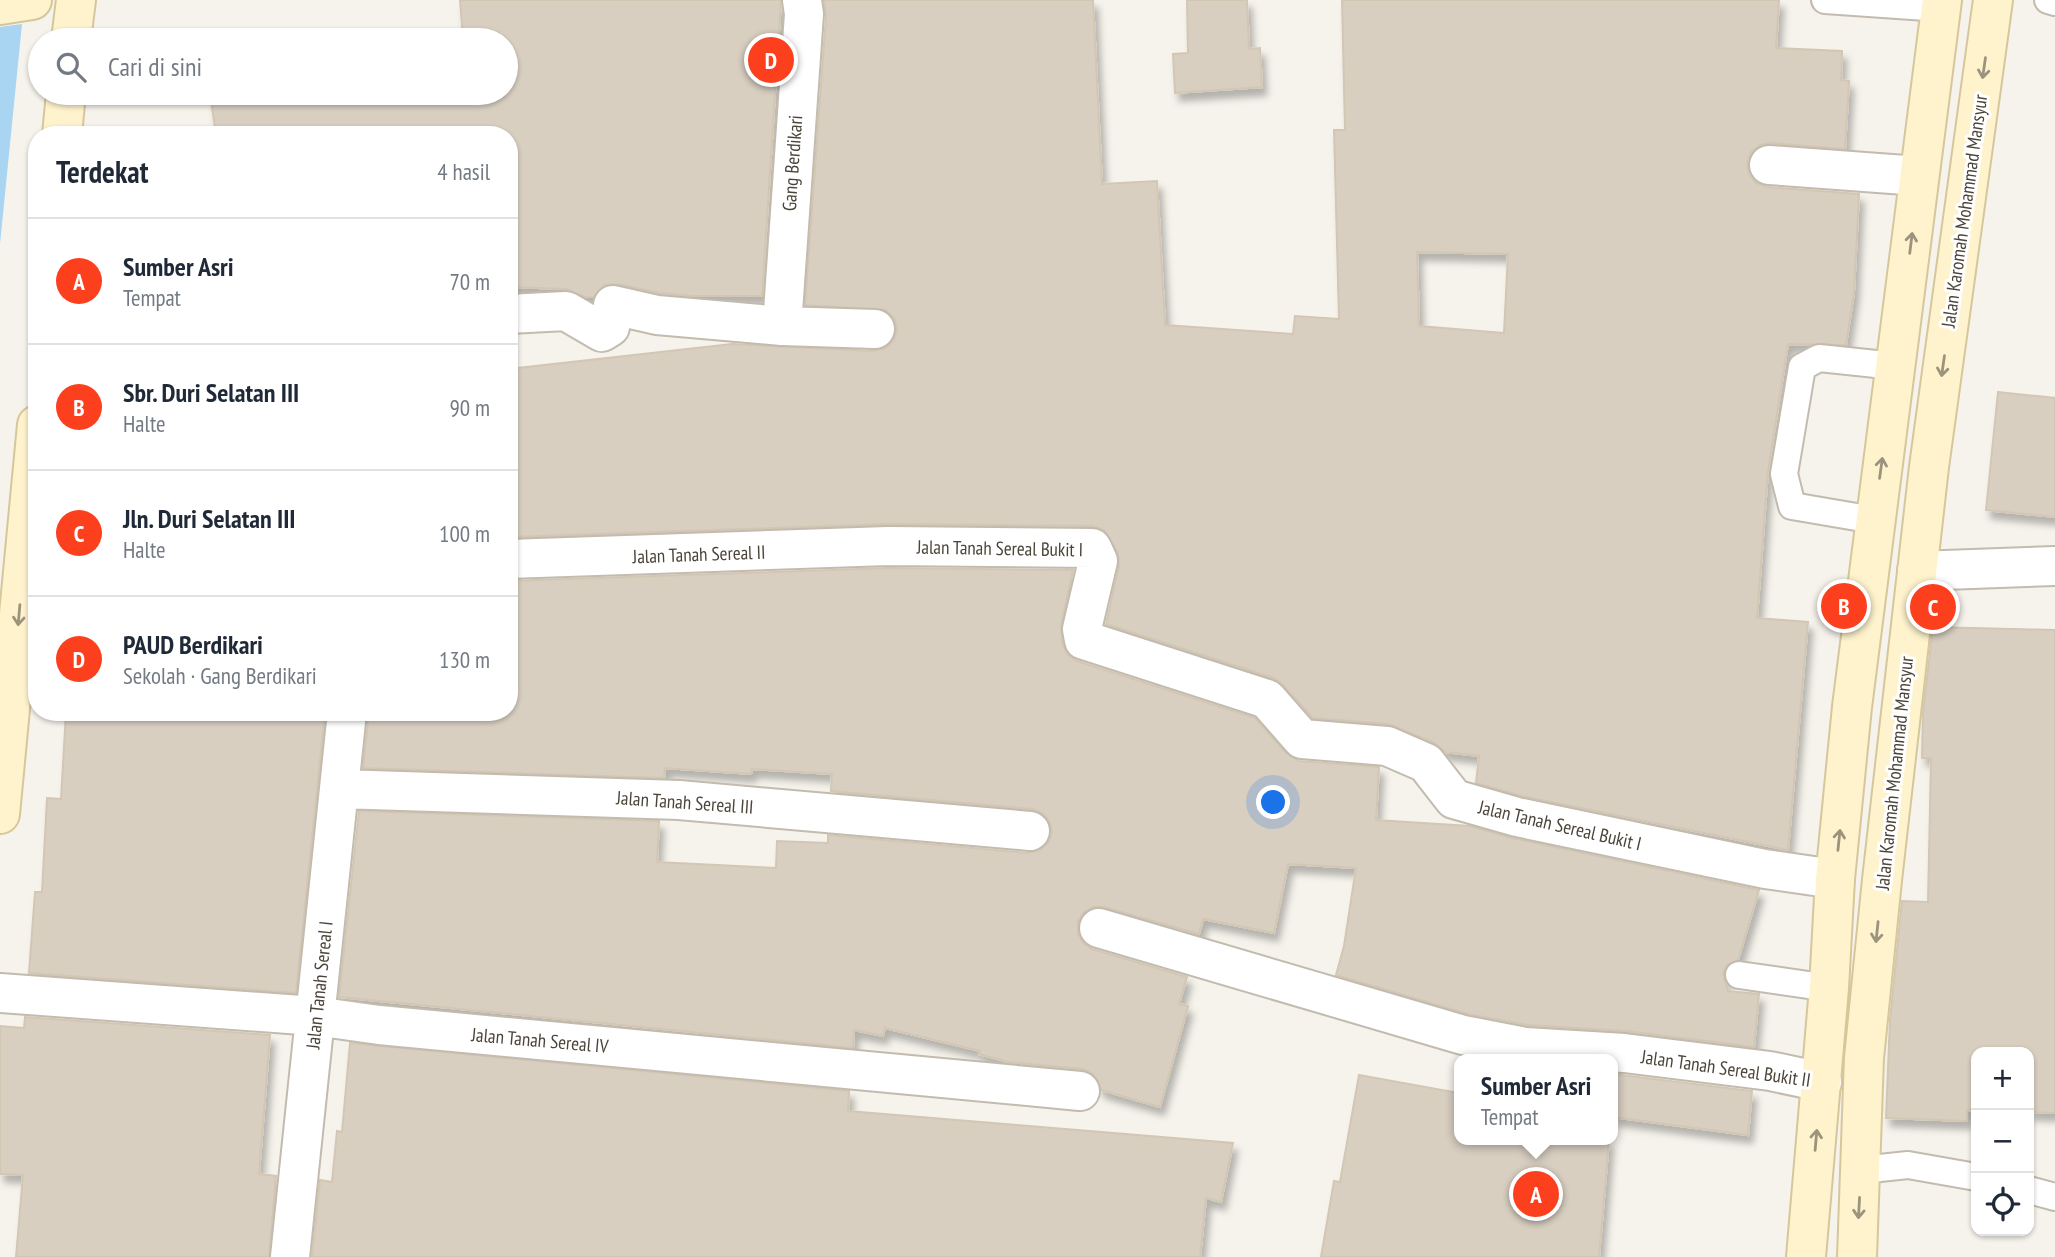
<!DOCTYPE html>
<html lang="id">
<head>
<meta charset="utf-8">
<style>
  :root { --surface:#fff; --page:#f6f6f7; --text:#1f2937; --muted:#747a83; --line:#e0e1e3; --accent:#fc3f1d }
  body { margin:0; font-family:"PT Sans Narrow",sans-serif; background:var(--page); color:var(--text) }
  .controls { position:absolute; right:21px; bottom:21px; display:grid; overflow:hidden; border-radius:14px; box-shadow:0 2px 5px #0004 }
  .controls button { width:63px; height:63px; display:grid; place-items:center; padding:0; border:0; border-bottom:2px solid var(--line); background:var(--surface); color:var(--text); font:35px sans-serif }
  .you { position:absolute; left:1274px; top:803px; width:24px; height:24px; margin:-18px; border:5px solid #fff; border-radius:50%; background:#1a73e8; box-shadow:0 0 0 10px #1a73e833 }
  .badge { display:grid; place-items:center; width:46px; height:46px; border-radius:50%; background:var(--accent); color:#fff; font-size:23px; font-weight:700 }
  .pin { position:absolute; translate:-50% -50%; border:4px solid #fff; box-shadow:0 2px 7px #0006 }
  .popup { position:absolute; left:1454px; top:1054px; width:164px; height:91px; box-sizing:border-box; display:grid; place-content:center; border-radius:14px; background:var(--surface); filter:drop-shadow(0 2px 5px #0005); font-size:23px; white-space:nowrap; color:var(--muted) }
  .popup b { font-size:26px; color:var(--text) }
  .popup::after { content:''; position:absolute; left:50%; top:100%; margin-left:-14px; border:14px solid transparent; border-top-color:var(--surface) }
  .list { margin:0; padding:0; list-style:none }
  h2 { display:flex; justify-content:space-between; align-items:center; height:91px; margin:0; padding:0 28px; font-size:30px }
  h2 small { font-size:23px; font-weight:400; color:var(--muted) }
  .list li { display:grid; grid-template-columns:46px 1fr auto; gap:21px; align-items:center; box-sizing:border-box; height:126px; padding:0 28px; border-top:2px solid var(--line) }
  .list b { display:block; font-size:26px; white-space:nowrap }
  .list p { margin:0; font-size:23px; white-space:nowrap; color:var(--muted) }
  .list em { font-size:23px; font-style:normal; color:var(--muted) }
  .icon { flex:none; width:38px; height:38px; fill:none; stroke:currentColor; stroke-width:2; stroke-linecap:round; stroke-linejoin:round }
  .map { position:relative; flex:none; width:2055px; height:1257px; overflow:hidden }
  .search { position:absolute; background:var(--surface); box-shadow:0 2px 5px #0004; left:28px; top:28px; width:490px; height:77px; display:flex; align-items:center; gap:18px; box-sizing:border-box; padding:0 24px; border-radius:38px; color:var(--muted); font-size:26px }
  .panel { position:absolute; background:var(--surface); box-shadow:0 2px 5px #0004; left:28px; top:126px; width:490px; height:595px; border-radius:28px }
  .map>svg:first-child { display:block }
  .water { fill:#a9d4f2 }
  .building { fill:#d8cfc1; stroke:#d3c7b4; stroke-width:2; fill-rule:evenodd; filter:url(#shadow) }
  .lines { fill:none; stroke-linecap:round; stroke-linejoin:round }
  .lane-casing { stroke:#c2bbae; stroke-width:30 }
  .street-casing { stroke:#c2bbae; stroke-width:42 }
  .secondary-casing { stroke:#d6c79b; stroke-width:42 }
  .lane { stroke:#fff; stroke-width:26 }
  .street { stroke:#fff; stroke-width:38 }
  .secondary { stroke:#fff3cd; stroke-width:38 }
  .oneway { stroke:#9c937c }
  .labels { text-anchor:middle; dominant-baseline:central; stroke-width:6; stroke-linejoin:round; paint-order:stroke }
  .street-label { font-size:19px; fill:#4b4439; stroke:#fff }
</style>
</head>
<body>
<div class="map">
<svg width="2055" height="1257" viewBox="0 0 2055 1257">
  <defs>
    <filter id="shadow"><feDropShadow dx="4.5" dy="8" stdDeviation="3.5" flood-color="#0004"/></filter>
  </defs>
  <rect width="100%" height="100%" fill="#f6f3ec"/>
  <path class="water" d="M22,24L0,244V27Z"/>
  <path class="building" d="M460,0H781L762,296H692L660,293L617,284L605,285L594,297H585L566,289L509,287V135H216L210,93H506V40H440L463,38Z
    M824,0H1093L1102,184L1157,181L1165,325L1293,334L1295,316L1339,319L1334,130H1345L1342,0H1779L1776,48L1842,51L1841,80L1849,81L1845,149L1770,143L1760,145L1751,152L1747,164L1749,174L1756,183L1767,187L1859,194L1854,292L1846,345L1788,344L1768,471L1757,618L1808,622L1788,850L1522,796L1476,783L1479,756L1445,752L1435,743L1389,724L1313,718L1283,685L1274,678L1106,624L1119,566L1118,553L1104,530L1093,526L888,524L509,537V369L732,344L874,351L886,348L894,340L897,330L895,319L886,310L805,305L826,16ZM1417,252L1508,254L1504,333L1419,326Z
    M1187,0H1247L1249,49L1260,48L1262,87L1175,93L1173,54L1188,53Z
    M1998,392L2055,398V517L1986,510Z
    M888,568L1073,570L1061,625L1062,644L1068,655L1077,661L1255,718L1286,753L1299,761L1379,767L1376,820L1470,826L1512,838L1759,890L1738,960L1727,965L1723,973L1728,991L1759,994L1754,1047L1627,1031L1528,1025L1468,1014L1336,975L1344,946L1356,868L1288,864L1274,933L1203,919L1199,934L1104,907H1093L1083,913L1078,921V934L1083,943L1092,949L1187,977L1179,1004L1188,1006L1160,1107L1101,1090L1093,1074L1083,1069L1008,1062L979,1054L980,1051L885,1028L883,1036L854,1030L853,1048L339,997L359,811L659,821L657,862L776,868L777,841L828,843V835L1028,853L1040,850L1048,843L1052,832L1049,821L1042,813L1032,809L831,791L832,774L752,769L751,774L665,768L664,778L363,768L369,712H509V581Z
    M1933,627L2055,630V1113L2029,1112V1052H1976V1111L1967,1110V1121L1886,1118L1890,1020L1902,901L1928,902L1931,758H1922L1923,712Z
    M66,712H325L296,993L29,973L35,892H42L47,798L61,799Z
    M25,1017L270,1035L259,1174L276,1176L269,1257H16L23,1175L0,1174V1026L24,1028Z
    M350,1043L849,1091L848,1111L1233,1143L1221,1202L1206,1198L1200,1257H312L320,1180L332,1182L337,1131L342,1132Z
    M1613,1074L1752,1091L1748,1135L1613,1117Z
    M1359,1075L1459,1093V1140H1609L1599,1257H1321L1334,1181L1340,1182Z"/>
  <g class="lines">
    <defs>
      <path id="lane" d="M1825,0L1941,8
        M2048,0L2055,2
        M1874,520L1792,506L1784,474L1802,367L1819,358L1895,366
        M1739,975L1829,988
        M1861,1170L1908,1165L1976,1177
        M2029,1190L2055,1197"/>
      <path id="street" d="M1769,165L1919,176
        M509,314L566,311L602,332L610,327L613,305L657,315L782,326L804,14L802,0
        M782,326L875,329
        M509,559L888,546L1092,548L1098,561L1082,629L1084,640L1267,699L1302,739L1387,746L1426,763L1454,799L1517,817L1765,869L1835,879
        M1917,571L2055,566
        M340,789L679,800L1030,831
        M1099,928L1463,1035L1525,1047L1624,1053L1770,1071L1822,1082
        M0,993L315,1016L379,1025L1080,1091
        M290,1257L347,712"/>
      <path id="secondary" d="M0,5L32,0
        M71,40L76,0
        M62,135L66,93
        M0,814L37,425
        M1806,1257L1829,988L1835,879L1852,707L1942,0
        M1857,1257L1864,1058L1882,880L1929,467L1993,0"/>
    </defs>
    <use href="#lane" class="lane-casing"/>
    <use href="#street" class="street-casing"/>
    <use href="#secondary" class="secondary-casing"/>
    <use href="#lane" class="lane"/>
    <use href="#street" class="street"/>
    <use href="#secondary" class="secondary"/>
  </g>
  <defs><path id="oneway-shaft" d="M-6 0H5M1.5-3L5.5 0L1.5 3" fill="none" stroke-width="1.6" stroke-linecap="round" stroke-linejoin="round" transform="scale(1.75)"/></defs>
  <g class="oneway">
    <use href="#oneway-shaft" transform="translate(1984 68) rotate(98)"/>
    <use href="#oneway-shaft" transform="translate(1911 243) rotate(-83)"/>
    <use href="#oneway-shaft" transform="translate(1943 366) rotate(98)"/>
    <use href="#oneway-shaft" transform="translate(1881 468) rotate(-82)"/>
    <use href="#oneway-shaft" transform="translate(19 615) rotate(95)"/>
    <use href="#oneway-shaft" transform="translate(1839 840) rotate(-84)"/>
    <use href="#oneway-shaft" transform="translate(1877 932) rotate(96)"/>
    <use href="#oneway-shaft" transform="translate(1816 1140) rotate(-85)"/>
    <use href="#oneway-shaft" transform="translate(1859 1208) rotate(93)"/>
  </g>
  <g class="labels">
    <g class="street-label">
      <text transform="translate(792 163) rotate(-86)">Gang Berdikari</text>
      <text transform="translate(1964 211) rotate(-82)">Jalan Karomah Mohammad Mansyur</text>
      <text transform="translate(1000 548) rotate(1)">Jalan Tanah Sereal Bukit I</text>
      <text transform="translate(699 554) rotate(-2)">Jalan Tanah Sereal II</text>
      <text transform="translate(1894 773) rotate(-84)">Jalan Karomah Mohammad Mansyur</text>
      <text transform="translate(685 802) rotate(4)">Jalan Tanah Sereal III</text>
      <text transform="translate(1560 825) rotate(13)">Jalan Tanah Sereal Bukit I</text>
      <text transform="translate(319 985) rotate(-84)">Jalan Tanah Sereal I</text>
      <text transform="translate(540 1040) rotate(5)">Jalan Tanah Sereal IV</text>
      <text transform="translate(1726 1068) rotate(8)">Jalan Tanah Sereal Bukit II</text>
    </g>
  </g>
</svg>
<div class="controls">
<button>+</button>
<button>−</button>
<button><svg class="icon" aria-label="locate" viewBox="0 0 24 24"><circle cx="12" cy="12" r="6"/><path d="M12 2v4M12 18v4M2 12h4M18 12h4"/></svg></button>
</div>
<div class="you"></div>
<div class="pin badge" style="left:1536px;top:1194px">A</div>
<div class="popup"><b>Sumber Asri</b>Tempat</div>
<div class="pin badge" style="left:1844px;top:606px">B</div>
<div class="pin badge" style="left:1933px;top:607px">C</div>
<div class="pin badge" style="left:771px;top:60px">D</div>
<div class="search"><svg class="icon" aria-label="search" viewBox="0 0 24 24"><circle cx="10" cy="10" r="6"/><path d="M15 15l6 6"/></svg>Cari di sini</div>
<section class="panel">
<h2>Terdekat<small>4 hasil</small></h2>
<ul class="list">
<li><span class="badge">A</span><div><b>Sumber Asri</b><p>Tempat</p></div><em>70 m</em></li>
<li><span class="badge">B</span><div><b>Sbr. Duri Selatan III</b><p>Halte</p></div><em>90 m</em></li>
<li><span class="badge">C</span><div><b>Jln. Duri Selatan III</b><p>Halte</p></div><em>100 m</em></li>
<li><span class="badge">D</span><div><b>PAUD Berdikari</b><p>Sekolah · Gang Berdikari</p></div><em>130 m</em></li>
</ul>
</section>
</div>
</body>
</html>
